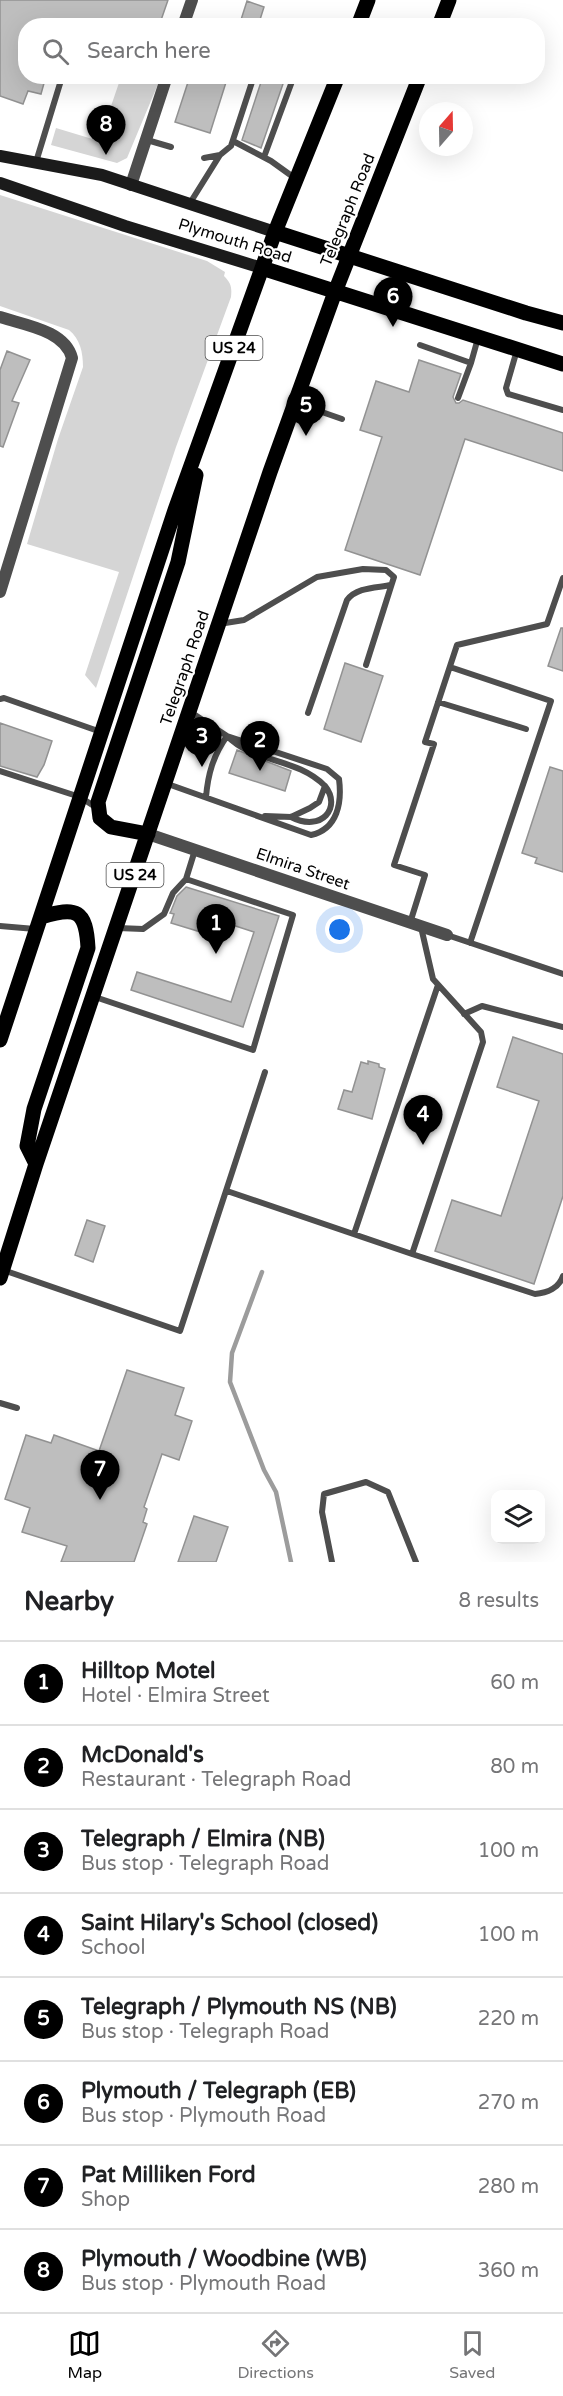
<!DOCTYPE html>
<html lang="en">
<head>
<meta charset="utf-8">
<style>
  :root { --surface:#fff; --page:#f2f2f2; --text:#202124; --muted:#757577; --line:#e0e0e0; --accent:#000 }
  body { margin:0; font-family:"Varela Round",sans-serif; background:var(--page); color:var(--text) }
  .controls { position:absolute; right:18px; bottom:18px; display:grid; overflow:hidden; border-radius:12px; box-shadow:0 6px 24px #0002 }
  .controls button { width:54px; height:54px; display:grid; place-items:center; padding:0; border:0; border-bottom:2px solid var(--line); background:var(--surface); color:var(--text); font:30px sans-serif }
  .compass { position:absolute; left:419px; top:102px; width:54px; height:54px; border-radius:50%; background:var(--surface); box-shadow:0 6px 24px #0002; rotate:20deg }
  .you { position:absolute; left:340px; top:930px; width:21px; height:21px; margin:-15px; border:4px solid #fff; border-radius:50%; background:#1a73e8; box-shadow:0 0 0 9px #1a73e833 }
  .badge { display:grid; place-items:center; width:39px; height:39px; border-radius:50%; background:var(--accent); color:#fff; font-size:20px; font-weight:700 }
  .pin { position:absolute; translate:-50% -50px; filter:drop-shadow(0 2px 3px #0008) }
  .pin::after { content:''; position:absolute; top:32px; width:21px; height:18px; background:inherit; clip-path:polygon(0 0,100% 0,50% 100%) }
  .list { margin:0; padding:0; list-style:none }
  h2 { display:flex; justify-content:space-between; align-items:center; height:78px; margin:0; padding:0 24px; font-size:26px }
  h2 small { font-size:20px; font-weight:400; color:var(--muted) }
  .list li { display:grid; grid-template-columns:39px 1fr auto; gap:18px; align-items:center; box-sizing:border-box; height:84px; padding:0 24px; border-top:2px solid var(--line) }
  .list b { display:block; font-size:22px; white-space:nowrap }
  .list p { margin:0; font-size:20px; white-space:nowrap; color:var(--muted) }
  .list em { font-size:20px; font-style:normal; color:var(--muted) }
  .icon { flex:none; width:33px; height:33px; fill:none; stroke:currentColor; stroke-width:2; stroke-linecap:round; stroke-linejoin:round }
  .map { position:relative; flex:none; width:563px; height:1562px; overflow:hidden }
  .search { position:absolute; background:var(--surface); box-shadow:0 6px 24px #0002; left:18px; right:18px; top:18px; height:66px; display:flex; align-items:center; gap:15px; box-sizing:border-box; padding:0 21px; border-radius:24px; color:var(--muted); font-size:22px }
  .sheet { height:750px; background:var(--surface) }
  nav { display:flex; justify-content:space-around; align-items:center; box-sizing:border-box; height:84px; border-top:2px solid var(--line); background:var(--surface); font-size:16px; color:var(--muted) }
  nav a { display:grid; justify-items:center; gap:3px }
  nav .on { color:var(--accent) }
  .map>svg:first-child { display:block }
  .green { fill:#d5d5d5 }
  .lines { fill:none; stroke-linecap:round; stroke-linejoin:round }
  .stream { stroke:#9c9c9c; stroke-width:4.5 }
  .building { fill:#bebebe; stroke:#929292; stroke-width:1.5 }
  .service { stroke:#4e4e4e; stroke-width:6 }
  .minor { stroke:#4e4e4e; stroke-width:12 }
  .secondary { stroke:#1b1b1b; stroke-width:12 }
  .primary { stroke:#000; stroke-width:15 }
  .labels { text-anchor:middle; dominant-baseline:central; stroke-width:4.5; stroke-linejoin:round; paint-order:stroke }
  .shield { fill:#fff; stroke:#4c4c4c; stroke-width:1.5 }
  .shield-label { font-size:15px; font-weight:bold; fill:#000 }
  .street-label { font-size:16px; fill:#000; stroke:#fff }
</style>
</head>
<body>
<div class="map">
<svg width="563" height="1562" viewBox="0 0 563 1562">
  <rect width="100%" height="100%" fill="#fff"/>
  <path class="green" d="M121,77H135L158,84L127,158L117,163L51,145L56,128L99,141Z
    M0,195L207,261L225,272L224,276C231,283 232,287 231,297L176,447L96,688L85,675L119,572L27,544L58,439L83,367C83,352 80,339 69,330L0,306Z"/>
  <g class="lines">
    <path class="stream" d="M262,1272L232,1353L230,1382L264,1470L276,1492L291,1562"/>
  </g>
  <path class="building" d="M0,0H168L159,26H26V76H46L41,94L28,91L23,104L0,96Z
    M247,1L264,7L258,26H239Z
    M190,76H228L210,133L175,122Z
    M263,76H272L284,81L261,148L242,140Z
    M7,351L30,360L12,401L19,403L3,447L0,446V370Z
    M419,360L461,374L453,397L456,403H459L463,400L563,433V471L465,439L420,575L345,550L382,437L360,430L376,381L409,392Z
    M561,628H563V671L548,666Z
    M345,663L383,676L361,742L324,729Z
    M0,723L52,741L44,765L37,777L0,766Z
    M237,750L291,771L285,791L229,773Z
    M550,767L563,771V872L535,863L537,858L522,853Z
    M186,887L279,916L243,1027L131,990L137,972L231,1002L254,932L214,919L211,929L206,928L204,933L171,923L174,914L170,913L171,911L177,896Z
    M513,1037L563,1054V1196L534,1284L435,1251L452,1200L501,1216L539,1101L497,1087Z
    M368,1061L379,1064V1067L385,1069L372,1119L338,1109L344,1090L352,1092L361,1062L368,1064Z
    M87,1220L105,1226L93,1262L75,1255Z
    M127,1370L184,1388L175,1415L192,1421L179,1460L162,1454L144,1507L147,1509L143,1522L147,1524L134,1562H61L67,1546L22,1532L30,1508L5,1499L26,1435L51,1443L54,1435L99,1451Z
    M194,1516L228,1527L216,1562H178Z"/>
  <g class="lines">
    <path class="service" d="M185,20L203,26
      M147,140L171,147
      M233,141L271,161L296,179
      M264,157L294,76
      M204,158L220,155L231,146L254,76
      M36,162L62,77
      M190,203L220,155
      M420,345L471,363L478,338
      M517,350L506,388L508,394L563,410
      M458,398L471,363
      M296,403L342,419
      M219,624L244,620L317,577L363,569L386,570L394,577L366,665
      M450,667L551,701L470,943
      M0,699L4,698L101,732
      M438,702L526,729
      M308,713L347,600C357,587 376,588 391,585
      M0,771L80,797L97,808
      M165,783L311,835C338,829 342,802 339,779L327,769L227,736L189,711
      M206,797C208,774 213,756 227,736C253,763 296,757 325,786L319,802L310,808L291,817L265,816
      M291,817C322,833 342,807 325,786
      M410,923L425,875L394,865L434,744L425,742L457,645L547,624L563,578
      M0,926L35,929
      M421,927L433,979L481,1032L483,1042L412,1254L535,1294C547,1293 559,1288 563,1276
      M118,928L143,929L164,914L173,893L186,879L195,850
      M447,935L563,974
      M95,997L253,1050L293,915L186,879
      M464,1014L482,1006L563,1027
      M227,1191L412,1254
      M354,1234L438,985
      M3,1270L180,1331L265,1072
      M0,1403L17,1408
      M332,1562L322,1512L324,1494L366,1482L388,1492L416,1562"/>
    <path class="minor" d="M183,26L192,0
      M131,185L167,76
      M0,317C24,325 65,330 72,358L0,592
      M148,834L447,935"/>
    <path class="secondary" d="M0,156L102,175L275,232
      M0,183L125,226L262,268"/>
    <path class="primary" d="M358,26L368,0
      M439,26L449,0
      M275,232L526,313L563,323
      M262,268L563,364
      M148,834L111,827L100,818L98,802L178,562L196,475
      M0,1040L175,510L275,232L338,76
      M36,1164L27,1146L34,1109L88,948C86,910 77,906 41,917
      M0,1278L36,1164L270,472L335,292L420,76"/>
  </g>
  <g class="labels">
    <g class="shield">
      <rect x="205.5" y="336" width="57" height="24" rx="4.5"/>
      <rect x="106.5" y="863" width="57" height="24" rx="4.5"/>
    </g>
    <g class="shield-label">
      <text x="234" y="348">US 24</text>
      <text x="135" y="875">US 24</text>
    </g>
    <g class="street-label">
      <text transform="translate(348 210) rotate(-68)">Telegraph Road</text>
      <text transform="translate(235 241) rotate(17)">Plymouth Road</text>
      <text transform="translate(185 668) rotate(-71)">Telegraph Road</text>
      <text transform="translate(303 869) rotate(19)">Elmira Street</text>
    </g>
  </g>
</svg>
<div class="controls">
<button><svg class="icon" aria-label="layers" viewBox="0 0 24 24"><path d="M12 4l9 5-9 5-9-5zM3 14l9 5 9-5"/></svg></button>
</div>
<svg class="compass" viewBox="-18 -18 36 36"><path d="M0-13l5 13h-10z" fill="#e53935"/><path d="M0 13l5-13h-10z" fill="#757577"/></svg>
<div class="you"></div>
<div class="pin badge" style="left:216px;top:954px">1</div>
<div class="pin badge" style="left:260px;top:771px">2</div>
<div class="pin badge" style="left:202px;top:767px">3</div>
<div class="pin badge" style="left:423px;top:1145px">4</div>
<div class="pin badge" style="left:306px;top:436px">5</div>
<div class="pin badge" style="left:393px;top:327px">6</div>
<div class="pin badge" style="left:100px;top:1500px">7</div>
<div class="pin badge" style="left:106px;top:155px">8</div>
<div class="search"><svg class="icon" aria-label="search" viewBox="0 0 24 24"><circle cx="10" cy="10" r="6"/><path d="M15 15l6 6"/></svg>Search here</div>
</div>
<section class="sheet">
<h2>Nearby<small>8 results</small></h2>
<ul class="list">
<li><span class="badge">1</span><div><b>Hilltop Motel</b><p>Hotel · Elmira Street</p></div><em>60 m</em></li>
<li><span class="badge">2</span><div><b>McDonald's</b><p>Restaurant · Telegraph Road</p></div><em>80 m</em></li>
<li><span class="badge">3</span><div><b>Telegraph / Elmira (NB)</b><p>Bus stop · Telegraph Road</p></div><em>100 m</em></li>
<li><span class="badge">4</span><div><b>Saint Hilary's School (closed)</b><p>School</p></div><em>100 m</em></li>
<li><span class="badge">5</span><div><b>Telegraph / Plymouth NS (NB)</b><p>Bus stop · Telegraph Road</p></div><em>220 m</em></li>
<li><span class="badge">6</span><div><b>Plymouth / Telegraph (EB)</b><p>Bus stop · Plymouth Road</p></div><em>270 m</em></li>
<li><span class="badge">7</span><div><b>Pat Milliken Ford</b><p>Shop</p></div><em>280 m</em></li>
<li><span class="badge">8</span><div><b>Plymouth / Woodbine (WB)</b><p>Bus stop · Plymouth Road</p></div><em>360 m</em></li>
</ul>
</section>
<nav>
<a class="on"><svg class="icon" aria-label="map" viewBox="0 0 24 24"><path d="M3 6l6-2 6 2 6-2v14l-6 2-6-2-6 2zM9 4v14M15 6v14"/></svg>Map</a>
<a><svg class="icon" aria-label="directions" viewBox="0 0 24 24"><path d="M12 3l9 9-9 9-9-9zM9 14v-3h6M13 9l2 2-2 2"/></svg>Directions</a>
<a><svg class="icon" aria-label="saved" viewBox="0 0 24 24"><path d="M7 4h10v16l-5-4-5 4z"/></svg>Saved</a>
</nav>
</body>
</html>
